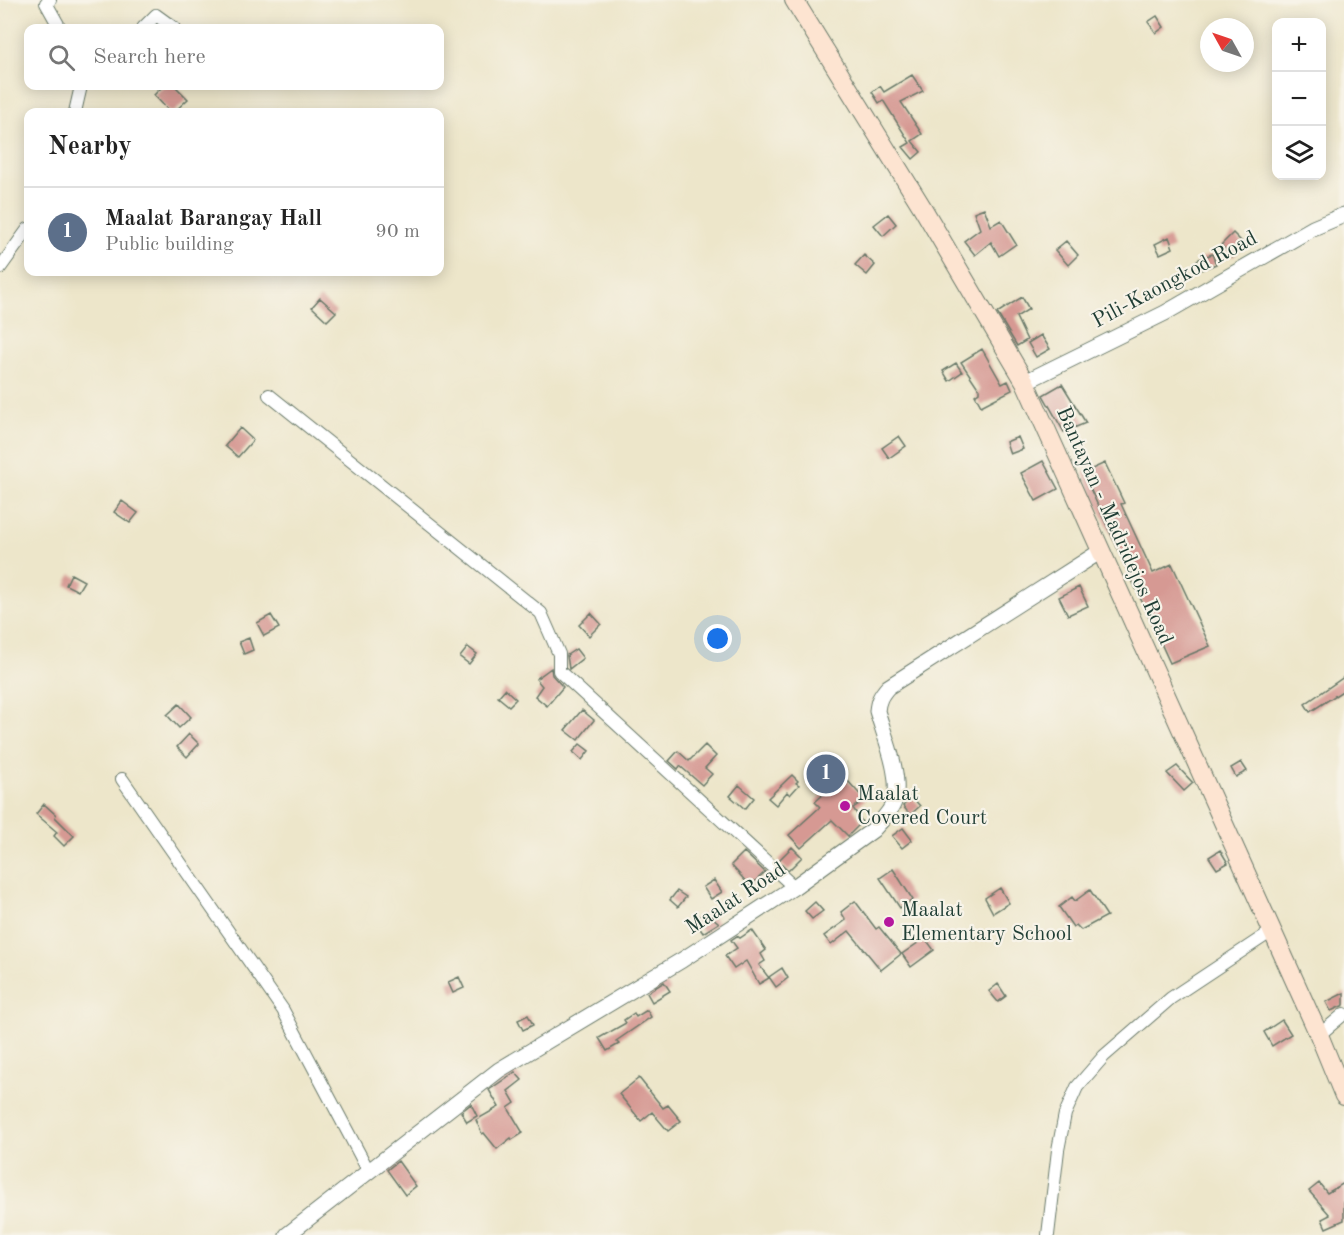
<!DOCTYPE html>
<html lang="en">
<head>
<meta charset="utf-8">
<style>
  :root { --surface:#fff; --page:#f6f6f6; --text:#222; --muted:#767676; --line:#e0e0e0; --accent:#b5179e }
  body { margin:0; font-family:"Old Standard TT",serif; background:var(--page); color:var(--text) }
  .controls { position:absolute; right:18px; top:18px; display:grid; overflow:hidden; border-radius:12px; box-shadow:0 3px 15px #0003 }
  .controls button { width:54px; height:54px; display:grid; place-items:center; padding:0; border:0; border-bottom:2px solid var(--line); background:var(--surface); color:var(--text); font:30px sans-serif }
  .compass { position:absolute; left:1200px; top:18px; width:54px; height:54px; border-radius:50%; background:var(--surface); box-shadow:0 3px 15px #0003; rotate:310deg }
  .you { position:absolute; left:718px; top:639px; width:21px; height:21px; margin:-15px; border:4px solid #fff; border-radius:50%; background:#1a73e8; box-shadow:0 0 0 9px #1a73e833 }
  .badge { display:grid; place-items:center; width:39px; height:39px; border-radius:50%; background:var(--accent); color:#fff; font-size:20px; font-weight:700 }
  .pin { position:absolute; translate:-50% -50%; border:3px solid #fff; box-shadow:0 2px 6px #0006 }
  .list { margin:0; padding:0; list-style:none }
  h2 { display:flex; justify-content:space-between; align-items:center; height:78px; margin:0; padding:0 24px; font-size:26px }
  h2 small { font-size:20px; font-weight:400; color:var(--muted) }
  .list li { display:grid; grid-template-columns:39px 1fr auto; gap:18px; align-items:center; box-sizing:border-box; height:90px; padding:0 24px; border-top:2px solid var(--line) }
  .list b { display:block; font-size:22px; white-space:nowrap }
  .list p { margin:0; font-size:20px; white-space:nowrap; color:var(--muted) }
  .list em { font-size:20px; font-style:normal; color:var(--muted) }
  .icon { flex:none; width:33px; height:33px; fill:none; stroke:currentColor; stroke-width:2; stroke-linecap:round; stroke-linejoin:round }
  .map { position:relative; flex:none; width:1344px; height:1235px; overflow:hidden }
  .search { position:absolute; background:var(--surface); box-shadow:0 3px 15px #0003; left:24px; top:24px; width:420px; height:66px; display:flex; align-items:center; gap:15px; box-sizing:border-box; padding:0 21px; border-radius:12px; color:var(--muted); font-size:22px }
  .panel { position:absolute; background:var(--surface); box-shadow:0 3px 15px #0003; left:24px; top:108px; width:420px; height:168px; border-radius:12px }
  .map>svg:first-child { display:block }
  .building { fill:#d69993 }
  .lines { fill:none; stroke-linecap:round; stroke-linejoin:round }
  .minor-casing { stroke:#677868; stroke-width:14 }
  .tertiary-casing { stroke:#677868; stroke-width:17 }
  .secondary-casing { stroke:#677868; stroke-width:20 }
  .minor { stroke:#fff; stroke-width:12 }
  .tertiary { stroke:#fff; stroke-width:15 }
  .secondary { stroke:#fde4d1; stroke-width:18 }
  .poi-dot { fill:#b5179e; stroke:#f7f3e8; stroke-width:2 }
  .labels { text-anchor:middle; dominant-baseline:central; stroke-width:4.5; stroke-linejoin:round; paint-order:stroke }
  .street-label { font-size:21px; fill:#1f3d34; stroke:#f7f3e8 }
  .poi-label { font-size:21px; fill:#1f3d34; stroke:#f7f3e8; text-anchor:start }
</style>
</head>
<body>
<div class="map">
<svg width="1344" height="1235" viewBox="0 0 1344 1235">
  <rect width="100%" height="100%" fill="#f7f3e8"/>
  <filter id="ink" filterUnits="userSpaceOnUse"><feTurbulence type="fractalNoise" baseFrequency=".0167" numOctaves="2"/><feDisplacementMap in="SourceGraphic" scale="12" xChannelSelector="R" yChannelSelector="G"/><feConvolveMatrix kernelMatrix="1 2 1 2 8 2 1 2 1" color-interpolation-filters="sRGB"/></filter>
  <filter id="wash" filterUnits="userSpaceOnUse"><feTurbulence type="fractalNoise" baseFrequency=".008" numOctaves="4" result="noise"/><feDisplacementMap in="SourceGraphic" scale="24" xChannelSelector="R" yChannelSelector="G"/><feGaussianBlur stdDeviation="1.35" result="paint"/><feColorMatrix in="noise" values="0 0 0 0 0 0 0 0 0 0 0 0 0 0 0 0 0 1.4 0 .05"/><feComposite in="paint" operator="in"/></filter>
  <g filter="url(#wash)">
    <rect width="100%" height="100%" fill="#ede6ca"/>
    <g id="blocks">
      <path class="building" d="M1157,16L1164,27L1156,33L1148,22Z
        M912,75L923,91L901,102L922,134L912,141L921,152L913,159L903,147L910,143L883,100L879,103L872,92L880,86L884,92Z
        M163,86H175L188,99L174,112H170L154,95Z
        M984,208L991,226L1001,220L1016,244L999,256L991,242L975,255L964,241L980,229L974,212Z
        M888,214L896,224L883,236L874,225Z
        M1233,233L1245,245L1233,257L1221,245Z
        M1169,237L1173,248L1160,254L1155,244Z
        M1066,241L1078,255L1068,265L1055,250Z
        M1212,254L1216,264L1201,270L1197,260Z
        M864,255L875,265L867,275L855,265Z
        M1022,297L1029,309L1016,317L1027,340L1017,346L997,313Z
        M320,298L336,312L327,321L312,307Z
        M1041,335L1050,349L1036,357L1028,343Z
        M982,349L1002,384L1008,381L1012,390L981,406L975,395L979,392V389L961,362Z
        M956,363L962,372L949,381L943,371Z
        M1062,384L1086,423L1064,432L1043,395Z
        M240,428L253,440L238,457L225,446Z
        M899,436L906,446L889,458L882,448Z
        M1018,437L1023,449L1010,454L1006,442Z
        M1043,461L1058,489L1036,501L1021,473Z
        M1105,463L1124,503L1121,504L1153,573L1172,564L1210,646L1170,663L1083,473Z
        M122,501L138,513L130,523L114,512Z
        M71,574L84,581L78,591L66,585Z
        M1079,587L1088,606L1068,615L1059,597Z
        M591,613L601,624L589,636L579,625Z
        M271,615L279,628L264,636L257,623Z
        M249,638L253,650L244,654L239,642Z
        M468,647L477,654L469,664L460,657Z
        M576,649L583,658L569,669L567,655Z
        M551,668L552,675L563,687L547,706L535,696L542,686L536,679Z
        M1344,677V690L1310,712L1305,704Z
        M505,689L516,699L509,706L498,697Z
        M179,704L191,717L179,728L167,715Z
        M582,710L594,720L578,740L565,730Z
        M189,734L199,744L187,757L177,747Z
        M580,744L589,751L582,760L573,752Z
        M705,745L716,756L705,768L712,774L702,785L680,766L678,769L669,761L678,751L689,761Z
        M830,761L865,800L853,808L862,822L848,836L832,820L801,848L789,835L820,807L815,802L826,792L813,776Z
        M1241,762L1247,771L1236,777L1231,768Z
        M1177,766L1193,783L1184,791L1167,773Z
        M792,775L798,781L796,783L799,785L790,795L787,792L776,805L768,798Z
        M739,785L754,798L745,809L730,796Z
        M911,796L920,806L910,815L903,806Z
        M44,804L56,815L55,817L74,836L64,846L54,836L57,832L36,814Z
        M903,828L912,840L902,848L892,836Z
        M792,847L802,857L788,871L778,861Z
        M1220,850L1228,863L1217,869L1209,857Z
        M744,852L765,872L750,886L731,865Z
        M893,869L913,900L900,908L880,878Z
        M714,880L722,892L711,899L703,887Z
        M1000,888L1009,903L993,913L985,898Z
        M1090,890L1107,916L1081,930L1076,925L1073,927L1059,907L1072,897L1075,901Z
        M677,891L686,897L678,907L670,900Z
        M855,901L876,929L879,927L901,954L881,970L849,931L831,945L824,936L846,920L841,912Z
        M815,902L823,911L812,919L805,911Z
        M706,912L719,923L703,933L694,920Z
        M752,930L766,950L761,954L765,961L759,965L769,978L759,984L746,961L734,969L725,956L737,948L731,940L737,936L740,938Z
        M925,938L934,950L911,967L902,954Z
        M782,968L788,978L776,987L769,977Z
        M459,977L464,988L453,993L448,982Z
        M664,982L670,991L652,1002L647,993Z
        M998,984L1006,996L998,1002L989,991Z
        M1344,993V1005L1331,1011L1326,1002Z
        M647,1010L651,1017L616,1041L619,1044L607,1051L599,1038L626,1023L624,1020L634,1013L636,1017Z
        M528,1015L533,1025L523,1030L518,1020Z
        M1282,1020L1291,1034L1272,1046L1264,1032Z
        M515,1072L522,1080L508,1091L515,1103L508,1108L523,1133L512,1140L511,1138L497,1149L484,1133L482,1134L476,1120L499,1107L489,1090Z
        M639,1078L663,1108L668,1105L681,1121L668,1131L652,1112L641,1121L619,1094Z
        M471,1104L477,1116L467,1122L461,1112Z
        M398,1161L416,1186L405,1195L387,1170Z
        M1319,1183L1327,1193L1344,1183V1220L1326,1228L1322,1219L1330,1215L1309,1191Z"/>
    </g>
  </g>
  <g filter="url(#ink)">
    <use href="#blocks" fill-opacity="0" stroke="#677868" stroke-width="1.5"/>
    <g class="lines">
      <defs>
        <path id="minor" d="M50,0L46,3L60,28
          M143,28L156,15L174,28
          M75,112L81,86
          M0,268L28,229
          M269,395L541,613L559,654V671L794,887
          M122,779L283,1010L369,1172
          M1319,1035L1344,1014
          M1048,1235L1058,1150L1065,1114L1077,1087L1104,1056L1171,998L1272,931"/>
        <path id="tertiary" d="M1025,382L1165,313L1313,228L1344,215
          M287,1235L499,1070L682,960L794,887L873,830C881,821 892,811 895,799C901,774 884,735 877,711C878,700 881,695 888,687L1101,551"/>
        <path id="secondary" d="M794,0L922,207L1025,382L1319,1035L1344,1096"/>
      </defs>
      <use href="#minor" class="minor-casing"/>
      <use href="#tertiary" class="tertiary-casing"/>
      <use href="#secondary" class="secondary-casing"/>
      <use href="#minor" class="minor"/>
      <use href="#tertiary" class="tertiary"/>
      <use href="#secondary" class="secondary"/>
    </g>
  </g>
  <g class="poi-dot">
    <circle cx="845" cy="806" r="6"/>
    <circle cx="889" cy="922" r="6"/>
  </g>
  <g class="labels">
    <g class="street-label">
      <text transform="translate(1175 280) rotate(-28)">Pili-Kaongkod Road</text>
      <text transform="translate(1114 526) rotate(66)">Bantayan - Madridejos Road</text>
      <text transform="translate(736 899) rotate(-33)">Maalat Road</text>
    </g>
    <g class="poi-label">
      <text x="857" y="794">Maalat<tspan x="857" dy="24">Covered Court</tspan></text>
      <text x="901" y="910">Maalat<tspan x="901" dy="24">Elementary School</tspan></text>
    </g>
  </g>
</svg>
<div class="controls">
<button>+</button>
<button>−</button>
<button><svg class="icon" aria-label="layers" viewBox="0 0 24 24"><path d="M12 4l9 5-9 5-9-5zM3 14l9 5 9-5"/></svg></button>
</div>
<svg class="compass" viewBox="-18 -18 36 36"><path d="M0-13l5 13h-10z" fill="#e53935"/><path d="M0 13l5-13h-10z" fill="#767676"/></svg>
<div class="you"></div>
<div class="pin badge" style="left:826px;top:774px;background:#5c6f8a">1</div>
<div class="search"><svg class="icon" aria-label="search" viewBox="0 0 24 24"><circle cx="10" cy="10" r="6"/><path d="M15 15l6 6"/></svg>Search here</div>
<section class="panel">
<h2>Nearby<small></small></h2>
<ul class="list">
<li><span class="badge" style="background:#5c6f8a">1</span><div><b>Maalat Barangay Hall</b><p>Public building</p></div><em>90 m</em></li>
</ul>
</section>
</div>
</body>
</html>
